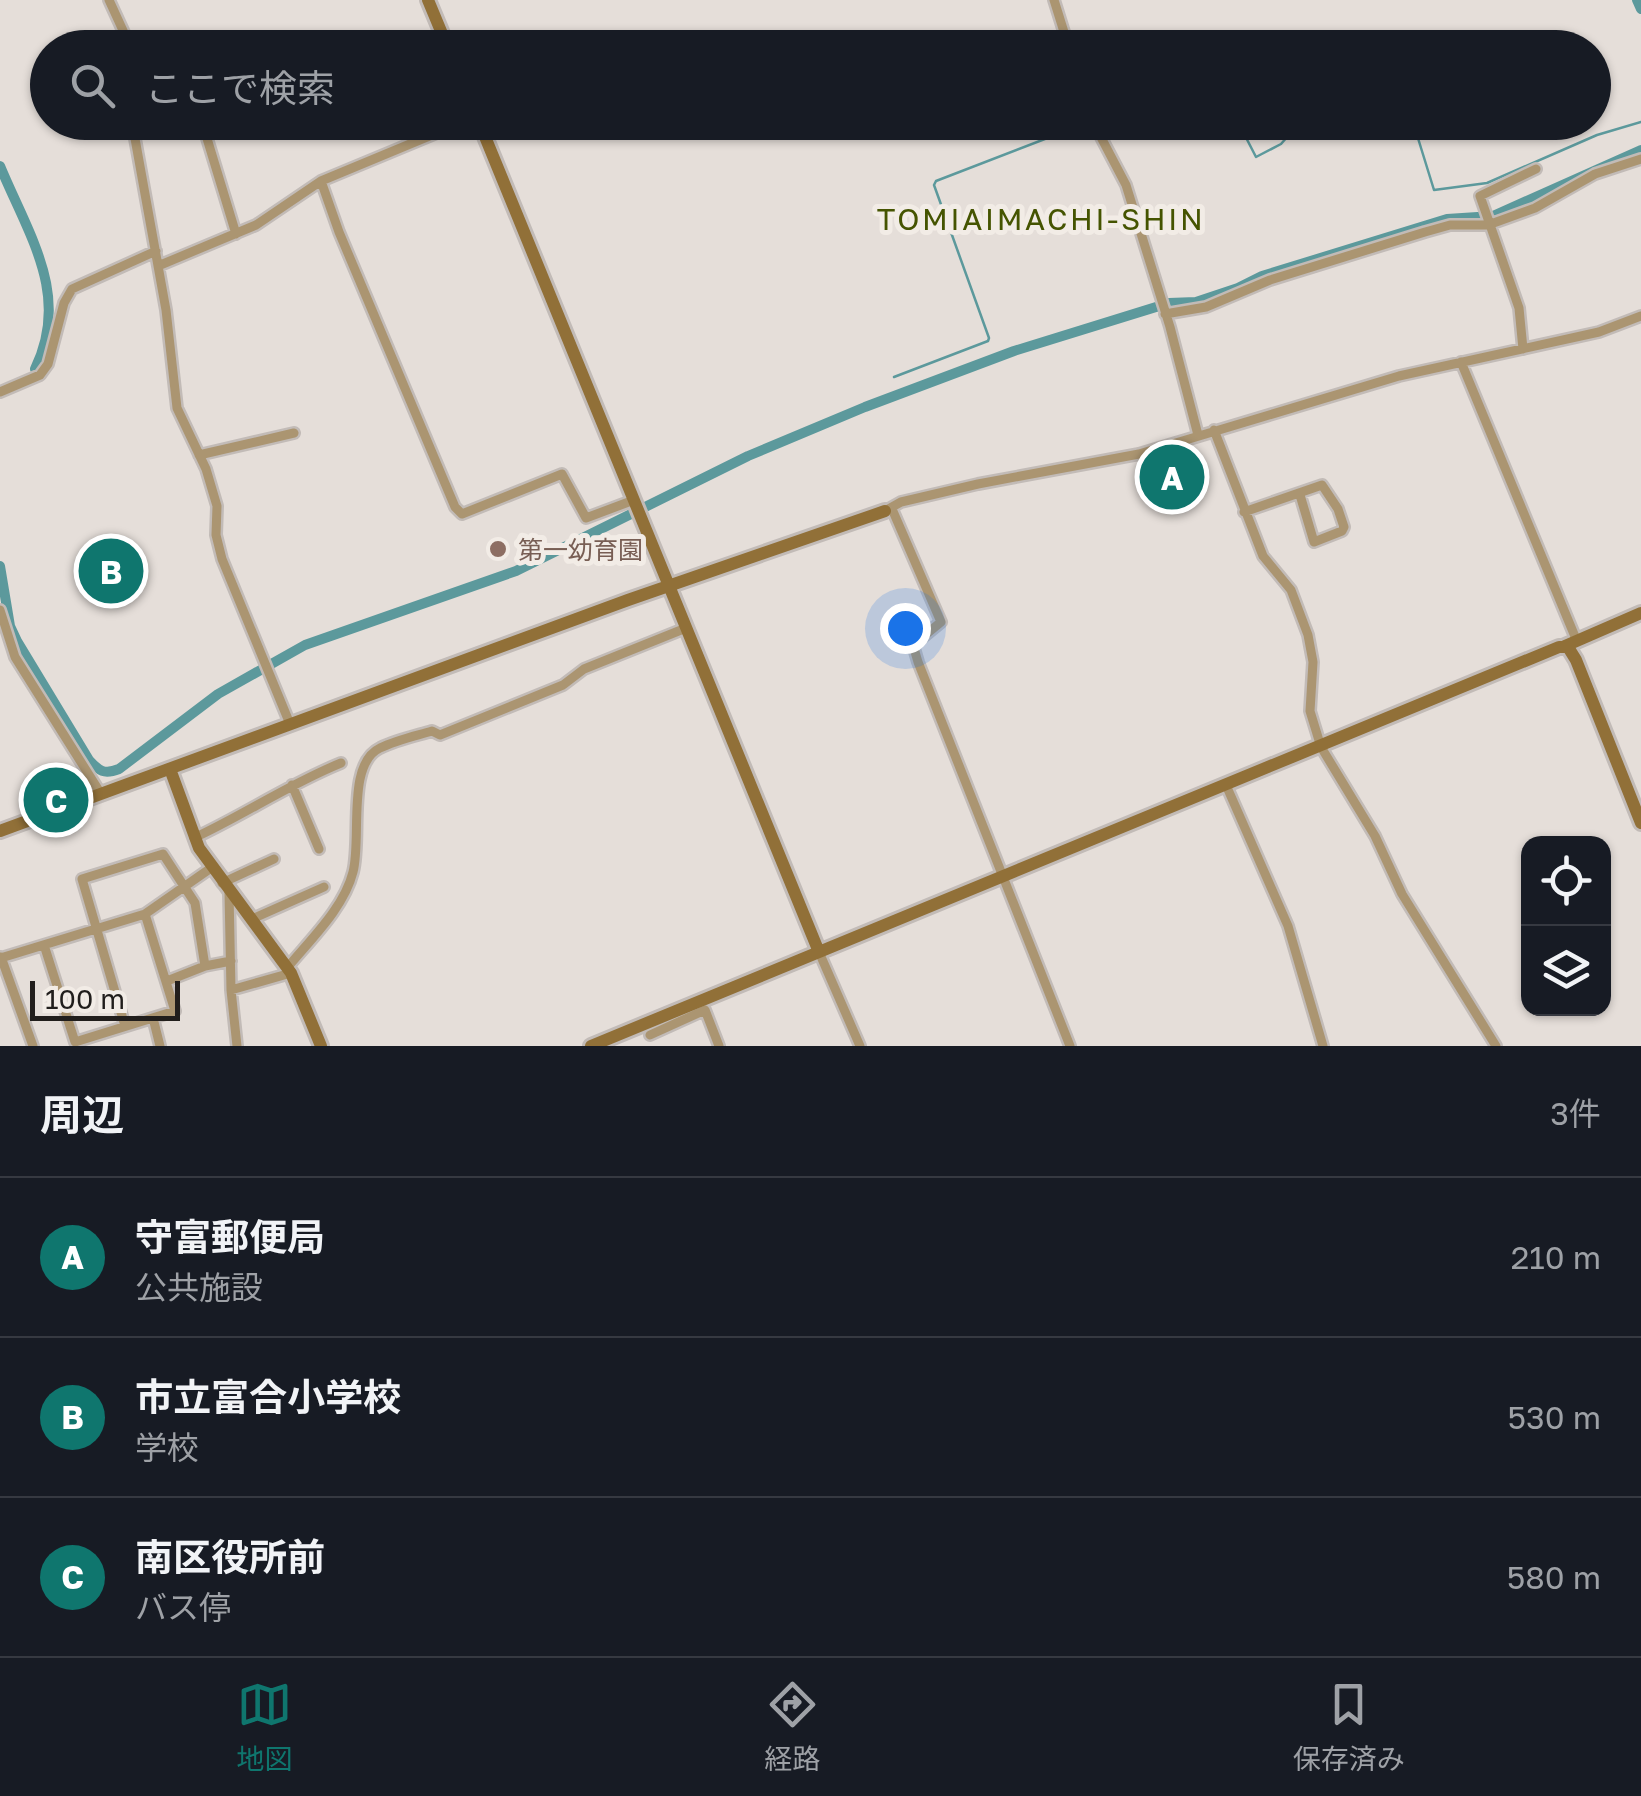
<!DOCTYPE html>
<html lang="ja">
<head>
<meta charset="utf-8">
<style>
  :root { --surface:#171b24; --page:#20242c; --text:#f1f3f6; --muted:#9ea1a6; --line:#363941; --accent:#0f766e }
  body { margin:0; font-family:"Golos Text","Noto Sans JP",sans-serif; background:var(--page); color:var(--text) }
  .controls { position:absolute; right:30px; bottom:30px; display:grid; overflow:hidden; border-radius:20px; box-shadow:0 2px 8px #0004 }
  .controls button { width:90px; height:90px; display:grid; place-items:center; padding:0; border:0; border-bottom:2px solid var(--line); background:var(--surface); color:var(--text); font:50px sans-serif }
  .scale { position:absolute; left:30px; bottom:25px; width:150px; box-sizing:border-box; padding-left:10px; border:5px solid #211e1c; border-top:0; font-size:28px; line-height:35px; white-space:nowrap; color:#211e1c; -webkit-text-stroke:8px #f2ece6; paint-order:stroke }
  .you { position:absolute; left:905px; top:628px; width:35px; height:35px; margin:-25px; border:8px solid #fff; border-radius:50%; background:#1a73e8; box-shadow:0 0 0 15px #1a73e833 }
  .badge { display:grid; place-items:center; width:65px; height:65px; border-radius:50%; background:var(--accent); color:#fff; font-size:32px; font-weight:700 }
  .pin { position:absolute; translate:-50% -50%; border:5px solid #fff; box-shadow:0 2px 10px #0006 }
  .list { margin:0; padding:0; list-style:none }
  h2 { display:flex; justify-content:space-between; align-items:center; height:130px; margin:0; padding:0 40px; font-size:42px }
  h2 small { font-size:32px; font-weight:400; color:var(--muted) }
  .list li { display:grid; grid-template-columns:65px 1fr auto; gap:30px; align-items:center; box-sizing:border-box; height:160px; padding:0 40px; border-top:2px solid var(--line) }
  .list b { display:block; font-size:38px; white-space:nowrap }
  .list p { margin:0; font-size:32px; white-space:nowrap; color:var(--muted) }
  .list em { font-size:32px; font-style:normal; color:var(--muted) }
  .icon { flex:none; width:55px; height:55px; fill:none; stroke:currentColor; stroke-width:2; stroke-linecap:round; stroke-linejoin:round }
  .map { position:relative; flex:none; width:1641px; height:1046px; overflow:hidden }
  .search { position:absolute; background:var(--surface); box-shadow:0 2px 8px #0004; left:30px; right:30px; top:30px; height:110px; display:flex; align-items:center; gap:25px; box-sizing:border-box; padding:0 35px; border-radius:55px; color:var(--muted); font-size:38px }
  .sheet { height:610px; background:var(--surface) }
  nav { display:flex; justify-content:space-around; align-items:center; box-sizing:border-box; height:140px; border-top:2px solid var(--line); background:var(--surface); font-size:28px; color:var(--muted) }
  nav a { display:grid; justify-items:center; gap:5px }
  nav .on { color:var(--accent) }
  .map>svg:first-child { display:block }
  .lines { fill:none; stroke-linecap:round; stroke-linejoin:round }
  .stream { stroke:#5c999c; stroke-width:2.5 }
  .canal { stroke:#5c999c; stroke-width:10 }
  .street-casing { stroke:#c2bbb7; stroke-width:14 }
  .secondary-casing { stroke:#c2bbb7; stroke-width:18 }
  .street { stroke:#ab9571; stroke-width:9 }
  .secondary { stroke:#917038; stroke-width:12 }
  .education-dot { fill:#8d6e63; stroke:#f2ece6; stroke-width:4 }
  .labels { text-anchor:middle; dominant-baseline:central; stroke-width:10; stroke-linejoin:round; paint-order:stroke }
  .education-label { font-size:25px; fill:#785e54; stroke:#f2ece6; text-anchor:start }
  .quarter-label { font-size:30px; letter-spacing:2.5px; fill:#455401; stroke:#f2ece6 }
</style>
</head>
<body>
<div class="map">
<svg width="1641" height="1046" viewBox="0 0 1641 1046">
  <rect width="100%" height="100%" fill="#e5ded9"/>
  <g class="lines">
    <path class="stream" d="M1238,122L1256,157L1281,144L1288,136L1330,122
      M1346,122L1351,133L1380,122
      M1413,122L1434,190L1487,183L1597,135L1641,122
      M894,377L988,341L989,338L934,185L936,181L1089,122"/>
    <path class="canal" d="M1637,0L1641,9
      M0,166C29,236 71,295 35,369
      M0,566L10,626L17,641L89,760C99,771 104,775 119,769L218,694L305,645L516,571L748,456L865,407L1014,351L1169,303L1196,302L1238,288L1262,276L1447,219L1493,216L1641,150"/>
    <defs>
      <path id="street" d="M109,0L131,48
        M1054,0L1069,48
        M132,122L166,310L177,408L206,469L217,506L216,535L222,559L290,724
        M202,122L236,234
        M1093,122L1126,185L1170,327L1198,435
        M321,181L339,232L455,507L462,514L562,474L586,518L634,500
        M158,266L256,225L321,181L463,122
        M1165,314L1206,307L1270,280L1425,232L1450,225H1488L1535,208L1595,174L1641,159
        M1523,349L1519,308L1480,196L1536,169
        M1461,362L1576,639
        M0,392L40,375L48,364L64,303L72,289L156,251
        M1214,430L1263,556L1291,590L1308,635L1313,662L1310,711L1321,747L1375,836L1402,894L1496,1046
        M199,455L294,433
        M892,509L941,622L913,645L918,662L1070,1046
        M885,511L901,502L978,484L1139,454L1399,376L1599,332L1641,316
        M1244,512L1322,485L1338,509L1344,527L1342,531L1314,542L1300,495
        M0,610L15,657L101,794
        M292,785L319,849
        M1226,785L1288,926L1323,1046
        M194,838C244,815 289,784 341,763
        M222,883L274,859
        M229,892L231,990L237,1046
        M252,919L324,887
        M44,945L75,1042L175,1011L145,914
        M819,952L860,1046
        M1,957L33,1046
        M1,958L145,914L211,868
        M287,968C310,940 344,908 353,872C362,838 346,764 380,748C396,740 415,736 432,731L440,735L563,685L584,669L686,628
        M167,981L205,966L231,961
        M231,990L291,973
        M153,1018L160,1046
        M125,1026L82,879L163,854L195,903L205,966
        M650,1035L705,1010L719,1046"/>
      <path id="secondary" d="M428,0L448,48
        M479,122L819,952
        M1565,646L1641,613
        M170,769L199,848L291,973L321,1046
        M0,831L628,600L885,511
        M591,1046L1559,647H1568L1576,660L1641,823"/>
    </defs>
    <use href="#street" class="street-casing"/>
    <use href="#secondary" class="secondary-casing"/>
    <use href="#street" class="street"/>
    <use href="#secondary" class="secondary"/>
  </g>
  <circle class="education-dot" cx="498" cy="549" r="10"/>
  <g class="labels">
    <g class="education-label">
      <text x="518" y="549">第一幼育園</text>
    </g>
    <g class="quarter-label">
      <text x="1041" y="219">TOMIAIMACHI-SHIN</text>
    </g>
  </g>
</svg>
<div class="controls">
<button><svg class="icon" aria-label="locate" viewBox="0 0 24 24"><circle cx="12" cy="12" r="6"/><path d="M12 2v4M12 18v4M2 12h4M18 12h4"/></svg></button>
<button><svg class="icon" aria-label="layers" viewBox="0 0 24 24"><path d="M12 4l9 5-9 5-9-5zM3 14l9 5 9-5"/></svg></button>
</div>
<div class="scale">100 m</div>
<div class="you"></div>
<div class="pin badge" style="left:1172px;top:477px">A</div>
<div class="pin badge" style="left:111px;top:571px">B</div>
<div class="pin badge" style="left:56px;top:800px">C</div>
<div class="search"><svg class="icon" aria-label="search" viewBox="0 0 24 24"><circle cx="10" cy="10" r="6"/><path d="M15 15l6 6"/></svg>ここで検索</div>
</div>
<section class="sheet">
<h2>周辺<small>3件</small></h2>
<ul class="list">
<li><span class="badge">A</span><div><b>守富郵便局</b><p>公共施設</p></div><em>210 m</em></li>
<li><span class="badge">B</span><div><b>市立富合小学校</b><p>学校</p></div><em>530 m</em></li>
<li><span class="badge">C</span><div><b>南区役所前</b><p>バス停</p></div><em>580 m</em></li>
</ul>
</section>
<nav>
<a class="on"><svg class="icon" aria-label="map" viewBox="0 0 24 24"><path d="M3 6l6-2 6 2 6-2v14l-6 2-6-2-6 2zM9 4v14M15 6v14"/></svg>地図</a>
<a><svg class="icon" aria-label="directions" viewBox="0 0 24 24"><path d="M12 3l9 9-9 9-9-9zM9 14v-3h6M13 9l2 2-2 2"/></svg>経路</a>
<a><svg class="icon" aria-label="saved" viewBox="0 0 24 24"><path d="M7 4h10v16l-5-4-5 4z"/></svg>保存済み</a>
</nav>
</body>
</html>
